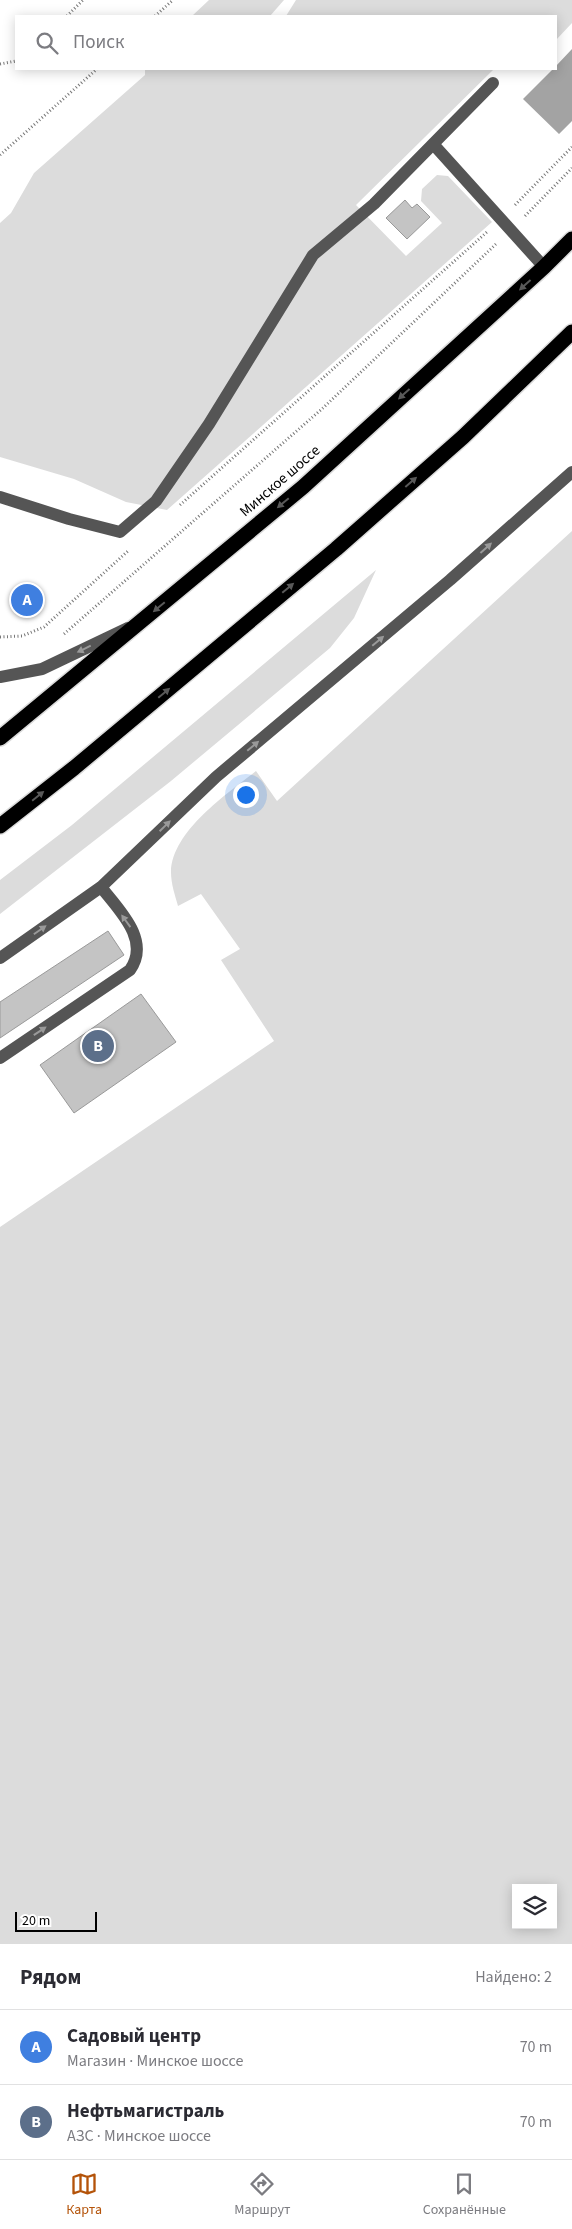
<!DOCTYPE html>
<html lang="ru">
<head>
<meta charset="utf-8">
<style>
  :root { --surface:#fff; --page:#f7f7f7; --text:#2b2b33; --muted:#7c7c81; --line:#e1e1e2; --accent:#b45309 }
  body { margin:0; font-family:"Source Sans 3",sans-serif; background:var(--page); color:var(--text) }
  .controls { position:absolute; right:15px; bottom:15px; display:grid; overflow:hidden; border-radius:0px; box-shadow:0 2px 12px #0003 }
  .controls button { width:45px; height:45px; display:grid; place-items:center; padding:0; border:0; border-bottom:1px solid var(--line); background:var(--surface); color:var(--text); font:25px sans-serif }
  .scale { position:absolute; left:15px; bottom:12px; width:82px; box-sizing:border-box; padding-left:5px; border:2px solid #000; border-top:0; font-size:14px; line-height:18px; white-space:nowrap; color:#000; -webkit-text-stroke:4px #fff; paint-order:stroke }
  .you { position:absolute; left:245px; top:794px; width:18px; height:18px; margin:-12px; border:4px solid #fff; border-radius:50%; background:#1a73e8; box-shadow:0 0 0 8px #1a73e833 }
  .badge { display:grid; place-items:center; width:32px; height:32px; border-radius:50%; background:var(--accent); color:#fff; font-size:16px; font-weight:700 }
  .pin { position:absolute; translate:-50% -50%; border:2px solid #fff; box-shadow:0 1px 5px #0006 }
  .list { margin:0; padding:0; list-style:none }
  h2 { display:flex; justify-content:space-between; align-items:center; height:65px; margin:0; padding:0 20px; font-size:21px }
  h2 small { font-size:16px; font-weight:400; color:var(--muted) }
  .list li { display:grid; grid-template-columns:32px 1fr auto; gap:15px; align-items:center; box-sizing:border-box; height:75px; padding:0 20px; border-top:1px solid var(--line) }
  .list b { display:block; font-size:19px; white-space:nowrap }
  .list p { margin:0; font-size:16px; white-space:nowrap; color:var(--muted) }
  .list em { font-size:16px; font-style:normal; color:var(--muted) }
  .icon { flex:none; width:28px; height:28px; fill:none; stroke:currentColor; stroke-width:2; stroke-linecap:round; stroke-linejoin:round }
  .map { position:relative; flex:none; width:572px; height:1944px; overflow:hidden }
  .search { position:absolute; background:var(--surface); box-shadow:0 2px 12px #0003; left:15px; right:15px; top:15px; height:55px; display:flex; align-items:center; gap:12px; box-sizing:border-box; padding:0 18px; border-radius:0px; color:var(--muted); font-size:19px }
  .sheet { height:215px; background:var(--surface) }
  nav { display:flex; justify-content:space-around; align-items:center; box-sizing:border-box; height:70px; border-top:1px solid var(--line); background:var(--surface); font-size:14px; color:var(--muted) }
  nav a { display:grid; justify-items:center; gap:2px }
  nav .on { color:var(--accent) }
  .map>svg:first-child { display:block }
  .green { fill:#dcdcdc; fill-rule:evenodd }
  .water { fill:#a3a3a3 }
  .building { fill:#c4c4c4; stroke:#999 }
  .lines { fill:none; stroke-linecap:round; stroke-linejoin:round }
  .highway-casing { stroke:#dbdbdb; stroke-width:18 }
  .path { stroke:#777; stroke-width:3; stroke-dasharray:1 2.5; stroke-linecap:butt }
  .minor { stroke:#555; stroke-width:12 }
  .highway { stroke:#000; stroke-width:15 }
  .oneway { fill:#595959 }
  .oneway2 { fill:#999 }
  .labels { text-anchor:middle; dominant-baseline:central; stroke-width:4.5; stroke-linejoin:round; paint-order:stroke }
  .street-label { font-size:15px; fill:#000; stroke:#fff }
</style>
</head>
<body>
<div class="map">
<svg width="572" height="1944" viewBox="0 0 572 1944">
  <rect width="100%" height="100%" fill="#fff"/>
  <path class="green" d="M209,0H284L270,16H192Z
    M296,0H572V23L556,40V16H286Z
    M145,69H494L356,205L406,256L442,223L421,201L422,189L437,175L448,176L492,222L167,510L126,502L74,479L0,457V223L11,213L34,173L145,75Z
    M572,531V1944H0V1227L274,1041L221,960L240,949L201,894L178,906C175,895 171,884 171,872C172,831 227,794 256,771L277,801ZM516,1888H553V1925H516Z
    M376,570L354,618L330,648L171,781L0,914V880L72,825Z"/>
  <path class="water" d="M572,49V121L559,134L523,99L553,69H556V66Z"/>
  <path class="building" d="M405,200L412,208L417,204L430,217L407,239L386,218Z
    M108,931L124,955L0,1038V1002Z
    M141,994L176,1042L74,1113L40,1065Z"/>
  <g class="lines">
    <defs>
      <path id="highway" d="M0,738L303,487L544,267L572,239
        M0,826L74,768L336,549L463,437L572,332"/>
    </defs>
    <use href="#highway" class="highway-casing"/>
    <path class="path" d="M67,16L83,0
      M155,16L173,0
      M0,64L16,61
      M0,155L97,69
      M515,205L572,147
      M525,216L572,168
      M180,505L487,232
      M64,634L323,408L496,244
      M0,637L22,636L44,627L128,551"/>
    <path class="minor" d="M434,145L544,267
      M0,497L69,519L120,532L156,501L209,424L313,255L374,204L493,83
      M0,677L42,669L128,628
      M0,958L101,887L216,777L450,580L572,472
      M0,1058L130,970C151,940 119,910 101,887"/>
    <use href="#highway" class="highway"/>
  </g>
  <defs><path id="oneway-solid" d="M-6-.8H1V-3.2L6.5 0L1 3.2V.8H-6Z" transform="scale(1.25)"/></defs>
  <g class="oneway">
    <use href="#oneway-solid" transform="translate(525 285) rotate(138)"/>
    <use href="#oneway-solid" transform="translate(404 394) rotate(138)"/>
    <use href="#oneway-solid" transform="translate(411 482) rotate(-41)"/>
    <use href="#oneway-solid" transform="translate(283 503) rotate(140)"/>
    <use href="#oneway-solid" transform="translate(288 588) rotate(-40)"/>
    <use href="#oneway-solid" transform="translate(159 607) rotate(140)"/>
    <use href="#oneway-solid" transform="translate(164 693) rotate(-40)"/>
    <use href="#oneway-solid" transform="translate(38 796) rotate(-39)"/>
  </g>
  <g class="oneway2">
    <use href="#oneway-solid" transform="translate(486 548) rotate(-42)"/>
    <use href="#oneway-solid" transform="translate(378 641) rotate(-40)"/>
    <use href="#oneway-solid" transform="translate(84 649) rotate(154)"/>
    <use href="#oneway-solid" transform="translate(253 746) rotate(-40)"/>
    <use href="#oneway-solid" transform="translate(165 826) rotate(-44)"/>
    <use href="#oneway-solid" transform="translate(126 921) rotate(-126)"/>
    <use href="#oneway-solid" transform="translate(40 930) rotate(-35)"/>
    <use href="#oneway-solid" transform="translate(40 1031) rotate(-34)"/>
  </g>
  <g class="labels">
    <g class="street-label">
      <text transform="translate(280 481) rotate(-41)">Минское шоссе</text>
    </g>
  </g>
</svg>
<div class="controls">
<button><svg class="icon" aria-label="layers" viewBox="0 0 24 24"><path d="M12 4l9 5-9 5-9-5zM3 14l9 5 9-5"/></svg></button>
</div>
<div class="scale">20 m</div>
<div class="you"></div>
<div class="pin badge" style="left:27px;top:600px;background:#3f7fe0">A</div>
<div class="pin badge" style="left:98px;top:1046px;background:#5c6f8a">B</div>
<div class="search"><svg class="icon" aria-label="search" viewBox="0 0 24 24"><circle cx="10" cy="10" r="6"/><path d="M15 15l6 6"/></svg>Поиск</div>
</div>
<section class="sheet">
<h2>Рядом<small>Найдено: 2</small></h2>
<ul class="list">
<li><span class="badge" style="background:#3f7fe0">A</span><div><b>Садовый центр</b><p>Магазин · Минское шоссе</p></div><em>70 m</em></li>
<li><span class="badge" style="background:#5c6f8a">B</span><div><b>Нефтьмагистраль</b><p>АЗС · Минское шоссе</p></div><em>70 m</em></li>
</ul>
</section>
<nav>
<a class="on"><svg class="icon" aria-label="map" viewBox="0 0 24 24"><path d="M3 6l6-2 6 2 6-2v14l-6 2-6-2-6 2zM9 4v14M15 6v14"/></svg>Карта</a>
<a><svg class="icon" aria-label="directions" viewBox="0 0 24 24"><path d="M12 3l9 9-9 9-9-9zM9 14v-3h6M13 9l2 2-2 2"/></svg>Маршрут</a>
<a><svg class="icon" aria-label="saved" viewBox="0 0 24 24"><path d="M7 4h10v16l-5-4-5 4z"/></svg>Сохранённые</a>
</nav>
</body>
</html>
